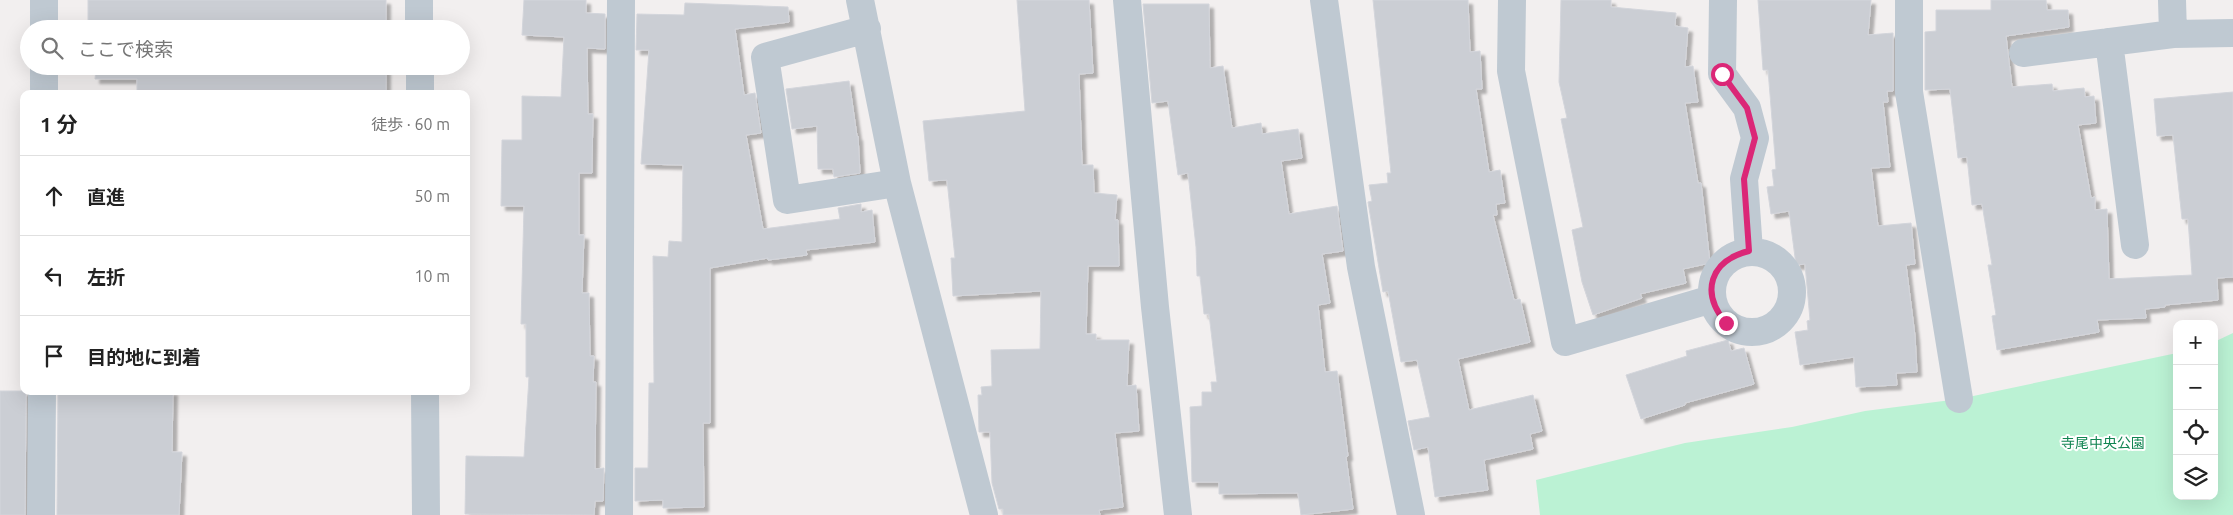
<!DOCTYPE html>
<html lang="ja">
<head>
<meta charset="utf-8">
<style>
  :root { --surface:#fff; --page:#f2f2f2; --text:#222; --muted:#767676; --line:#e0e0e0 }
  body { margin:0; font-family:Ubuntu,"Noto Sans JP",sans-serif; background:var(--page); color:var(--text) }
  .controls { position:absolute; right:15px; bottom:15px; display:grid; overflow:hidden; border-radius:10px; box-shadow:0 5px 20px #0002 }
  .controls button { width:45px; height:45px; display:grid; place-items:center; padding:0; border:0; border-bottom:1px solid var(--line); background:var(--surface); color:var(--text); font:25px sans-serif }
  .stop { position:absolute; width:15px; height:15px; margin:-11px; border:4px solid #db2777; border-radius:50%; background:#fff }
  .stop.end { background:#db2777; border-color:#fff; box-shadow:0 1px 5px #0008 }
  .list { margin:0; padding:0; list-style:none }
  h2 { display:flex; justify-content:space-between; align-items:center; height:65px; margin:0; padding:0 20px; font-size:21px }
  h2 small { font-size:16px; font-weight:400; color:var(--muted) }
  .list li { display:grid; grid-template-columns:32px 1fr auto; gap:15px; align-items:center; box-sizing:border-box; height:80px; padding:0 20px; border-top:1px solid var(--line) }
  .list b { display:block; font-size:19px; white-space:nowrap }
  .list em { font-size:16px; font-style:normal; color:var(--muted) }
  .icon { flex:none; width:28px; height:28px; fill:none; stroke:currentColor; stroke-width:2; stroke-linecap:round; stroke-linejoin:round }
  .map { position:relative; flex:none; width:2233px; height:515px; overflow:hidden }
  .search { position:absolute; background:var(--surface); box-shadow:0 5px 20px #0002; left:20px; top:20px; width:450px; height:55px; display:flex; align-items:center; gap:12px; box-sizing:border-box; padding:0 18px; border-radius:28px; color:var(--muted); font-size:19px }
  .panel { position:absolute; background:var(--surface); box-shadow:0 5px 20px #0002; left:20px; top:90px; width:450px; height:305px; border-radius:10px }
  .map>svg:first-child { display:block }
  .green { fill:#bbf2d4 }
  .building { fill:#cbced4; stroke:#d3d5db; filter:url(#shadow) }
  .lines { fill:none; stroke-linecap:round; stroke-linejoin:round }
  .minor { stroke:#bfc9d2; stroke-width:28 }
  .route { stroke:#db2777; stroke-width:6 }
  .labels { text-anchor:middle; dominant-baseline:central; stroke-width:4; stroke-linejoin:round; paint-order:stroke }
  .park-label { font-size:14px; fill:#118552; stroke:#fff }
</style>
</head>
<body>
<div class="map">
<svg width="2233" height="515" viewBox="0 0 2233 515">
  <defs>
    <filter id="shadow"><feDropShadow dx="4.5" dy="4.5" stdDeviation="1" flood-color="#0004"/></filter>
  </defs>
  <rect width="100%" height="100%" fill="#f2efef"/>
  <path class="green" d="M2233,333V515H1540L1536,480L1685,443L1792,427L1865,411L1959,399L2177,353V496H2214V342Z"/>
  <path class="building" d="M88,0H386V29H88Z
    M524,0H586V13L605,14V49L587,48L588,114H593L592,163V173H579V235H584L582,293H589L590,356H594L593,382H596L595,469L604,468L603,501H595L594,515L465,514L466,456L524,457L529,377H526V324H521L524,206H501L502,140H522V96L561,97L564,37L522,35Z
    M1017,0H1089L1093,73L1079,74L1082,165H1093L1094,193L1117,195L1115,220H1118L1119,266H1088L1086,334H1096V340H1129L1127,386L1136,385L1139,431L1115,433L1123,507L1099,510L1100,515H1003V509H999L992,483L990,432H979L978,395H982L981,387L992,386L991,350L1040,349L1041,291L953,296L951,258H955L947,180L929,181L923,121L1025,111Z
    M1373,0H1468L1470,52L1480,51L1482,89H1476L1489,172L1500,170L1505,203L1496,204L1497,215H1493L1514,300L1520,299L1530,342L1458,359L1469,410L1533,395L1542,431L1530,434L1533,449L1484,460L1488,490L1435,497L1428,447L1414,450L1408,421L1430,417L1417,360L1401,362L1388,291L1383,292L1368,202L1372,201L1369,185L1388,183L1387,173H1391Z
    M1561,0H1611V7L1676,13L1675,26L1688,28L1685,67L1693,66L1698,102L1685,103L1698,183H1701L1710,263L1683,269L1686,283L1640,294L1642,298L1593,315L1582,282L1572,230L1583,227L1561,119L1567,118L1559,82Z
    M1758,0H1871L1868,35L1893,33V91H1887L1888,102H1883L1890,167L1871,168L1878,226L1911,223L1915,264L1906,265L1915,336L1917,372L1896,373L1897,385L1856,387L1854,357L1800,365L1795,332L1808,330L1807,321L1810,320L1805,264L1796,265L1789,211L1771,214L1767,187L1774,186L1772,170L1776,169L1768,70H1763Z
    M1991,0H2046L2047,10H2068L2069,27L2006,36L2012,87L2052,84L2053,91L2084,88L2085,97L2094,96L2096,123L2078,125L2091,198L2095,197V210L2107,209L2109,279L2192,275L2188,219H2182L2173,135L2157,136L2154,99L2233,92V277L2217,278L2218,300L2165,305V307L2145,309L2146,318L2097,320L2099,332L1997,350L1992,316L1996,315L1988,265H1992L1982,204L1972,205L1967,157L1958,158L1950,89L1925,90V32L1936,31V10H1991Z
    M685,3L788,7L789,22L735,29L744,95L755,93L761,133L746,135L763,229L840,219L838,208L861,204V212L872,210L875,242L806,250L807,255L768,260V258L710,268V423H703L704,507L663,508V500L635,501V468H648L649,383H654L653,256L668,257L669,241L682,242L683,165L641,164L649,50H636L637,14L684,15Z
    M1143,4H1209L1210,68L1223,66L1232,128L1261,123L1262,134L1298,129L1302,158L1281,161L1289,214L1337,206L1343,251L1322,254L1330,303L1318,305L1325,372L1337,371L1348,456L1346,457L1353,509L1301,515L1298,493L1219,494V482H1192L1190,407L1202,406V392H1212L1211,382H1217L1209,314H1204L1200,276H1197L1196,247L1188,173L1178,175L1168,101L1152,103Z
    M88,66H386V94H137V79H95L96,68H88Z
    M849,81L857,136H858L860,173L834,177L833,169H818L817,126L792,129L786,89Z
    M1728,340L1731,351L1744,348L1754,384L1685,403V405L1641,419L1626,375L1687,356L1686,351Z
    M0,391H26L25,515H0Z
    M58,391H173L172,452H182L179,515H57Z"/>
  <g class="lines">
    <path class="minor" d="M419,0V29
      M860,0L897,183L984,515
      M1127,0L1155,307L1178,515
      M1324,0L1361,267L1411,515
      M1512,0L1511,71L1565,342L1712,299
      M1723,0L1722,74L1747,108L1755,138L1744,179L1749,251
      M1909,0V92L1959,399
      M2172,0L2173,34L2233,33
      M44,29V0
      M867,29L765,57L787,200L897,183
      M2109,42L2135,245
      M2023,53L2173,34
      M420,66V94
      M44,94V66
      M1712 292a40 40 0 1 1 80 0a40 40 0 1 1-80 0Z
      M425,391L426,515
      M41,515L42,391
      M619,515L621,0"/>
  </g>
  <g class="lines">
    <path class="route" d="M1722,74L1747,108L1755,138L1744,179L1749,251C1710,261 1700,292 1726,323"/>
  </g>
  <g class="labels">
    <g class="park-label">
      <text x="2103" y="443">寺尾中央公園</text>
    </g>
  </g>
</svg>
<div class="controls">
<button>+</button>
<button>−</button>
<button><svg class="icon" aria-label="locate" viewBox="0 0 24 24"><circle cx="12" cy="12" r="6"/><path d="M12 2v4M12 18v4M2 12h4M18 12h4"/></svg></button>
<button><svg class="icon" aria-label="layers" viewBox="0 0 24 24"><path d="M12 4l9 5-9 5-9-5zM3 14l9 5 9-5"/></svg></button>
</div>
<div class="stop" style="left:1722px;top:74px"></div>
<div class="stop end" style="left:1726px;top:323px"></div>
<div class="search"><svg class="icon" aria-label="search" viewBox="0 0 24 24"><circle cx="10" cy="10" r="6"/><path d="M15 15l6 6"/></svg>ここで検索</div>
<section class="panel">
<h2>1 分<small>徒歩 · 60 m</small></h2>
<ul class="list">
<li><svg class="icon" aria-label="ahead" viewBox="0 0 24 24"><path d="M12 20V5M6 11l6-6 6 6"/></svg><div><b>直進</b></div><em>50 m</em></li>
<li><svg class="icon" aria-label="left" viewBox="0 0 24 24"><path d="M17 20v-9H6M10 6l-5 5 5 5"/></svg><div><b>左折</b></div><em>10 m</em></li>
<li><svg class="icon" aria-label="arrive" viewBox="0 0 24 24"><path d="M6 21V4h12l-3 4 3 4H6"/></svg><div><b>目的地に到着</b></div></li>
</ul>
</section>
</div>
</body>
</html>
